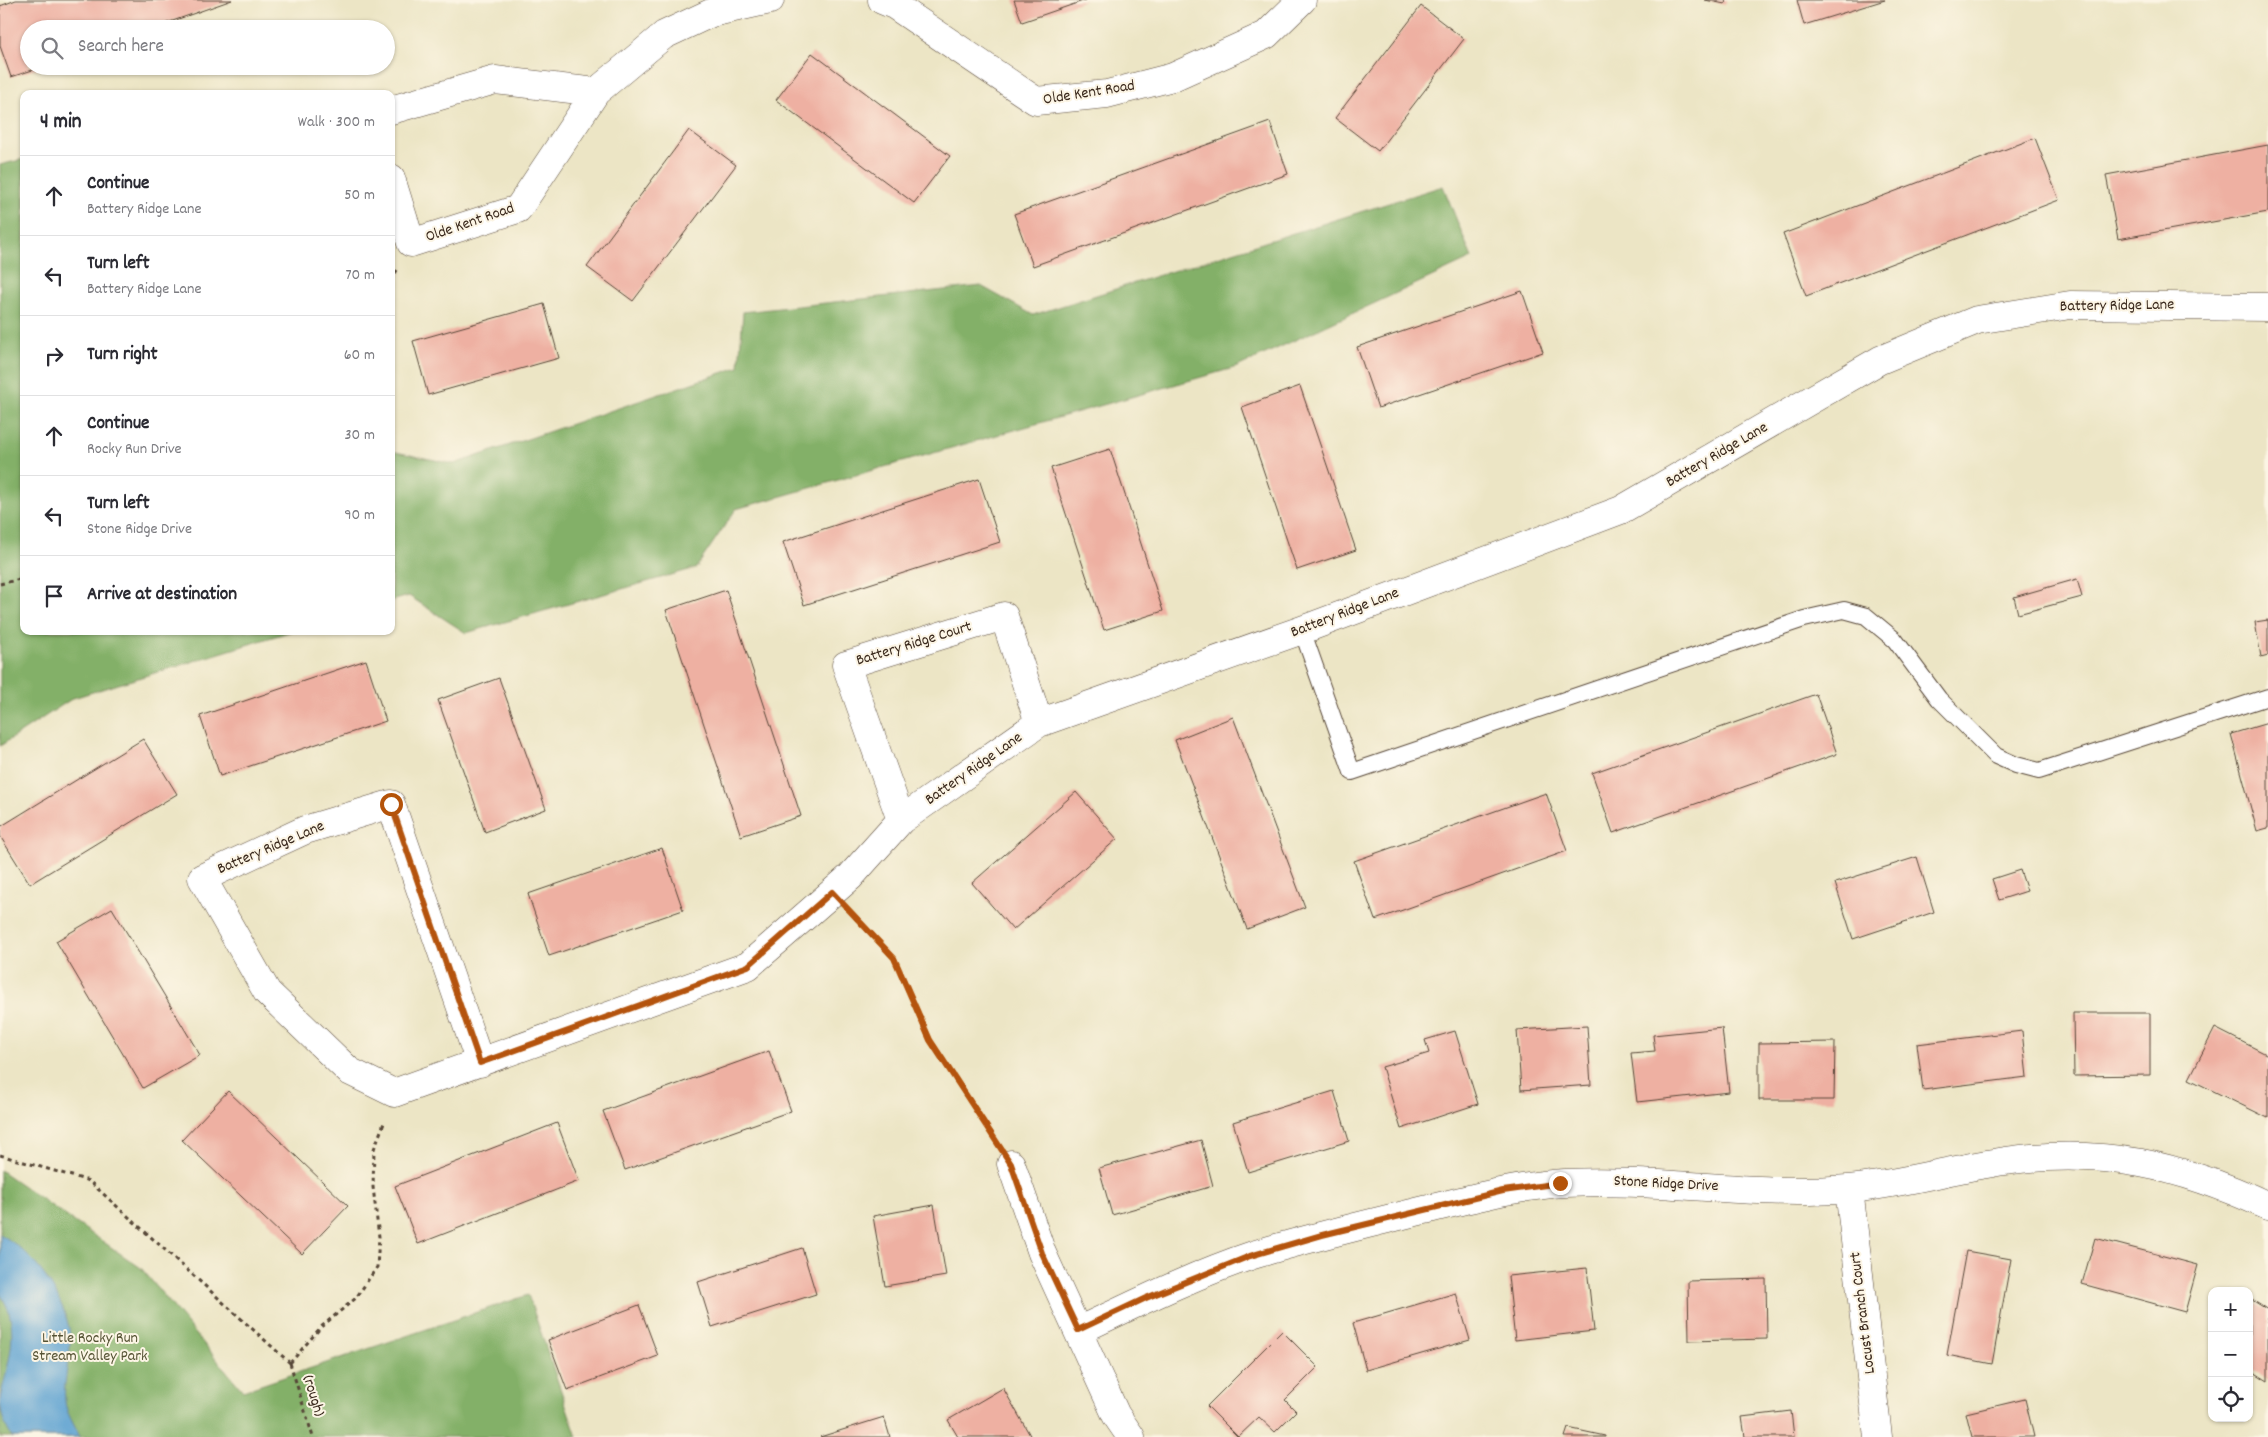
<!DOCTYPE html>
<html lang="en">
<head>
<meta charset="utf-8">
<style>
  :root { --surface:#fff; --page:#f7f7f7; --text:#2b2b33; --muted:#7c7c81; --line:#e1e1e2 }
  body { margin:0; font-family:Dekko,sans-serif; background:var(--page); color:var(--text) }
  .controls { position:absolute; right:15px; bottom:15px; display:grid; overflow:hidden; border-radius:10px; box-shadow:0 1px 4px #0004 }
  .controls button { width:45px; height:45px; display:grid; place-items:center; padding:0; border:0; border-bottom:1px solid var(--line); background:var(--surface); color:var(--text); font:25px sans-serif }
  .stop { position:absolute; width:15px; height:15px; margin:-11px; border:4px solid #b45309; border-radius:50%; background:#fff }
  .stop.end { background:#b45309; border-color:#fff; box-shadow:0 1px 5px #0008 }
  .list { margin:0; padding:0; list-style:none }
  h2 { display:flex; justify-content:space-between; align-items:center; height:65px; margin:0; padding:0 20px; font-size:21px }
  h2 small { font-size:16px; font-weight:400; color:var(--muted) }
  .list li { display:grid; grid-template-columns:32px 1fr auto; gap:15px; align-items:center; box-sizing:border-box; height:80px; padding:0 20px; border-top:1px solid var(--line) }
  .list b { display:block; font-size:19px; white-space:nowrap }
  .list p { margin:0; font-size:16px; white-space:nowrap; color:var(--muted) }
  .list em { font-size:16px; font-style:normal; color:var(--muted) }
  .icon { flex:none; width:28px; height:28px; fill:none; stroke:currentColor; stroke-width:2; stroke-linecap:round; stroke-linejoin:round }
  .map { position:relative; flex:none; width:2268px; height:1437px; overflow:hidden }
  .search { position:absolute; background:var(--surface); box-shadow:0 1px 4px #0004; left:20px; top:20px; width:375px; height:55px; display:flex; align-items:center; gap:12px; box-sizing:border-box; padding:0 18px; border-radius:28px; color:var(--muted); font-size:19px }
  .panel { position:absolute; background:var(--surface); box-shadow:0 1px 4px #0004; left:20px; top:90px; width:375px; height:545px; border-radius:10px }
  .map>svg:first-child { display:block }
  .forest { fill:#83b068; stroke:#5f6d43 }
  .water { fill:#5ca1d1; stroke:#4c6678 }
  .building { fill:#eeb0a2 }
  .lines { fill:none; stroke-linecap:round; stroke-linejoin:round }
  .service-casing { stroke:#564637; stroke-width:18 }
  .minor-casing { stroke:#564637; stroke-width:29 }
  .path { stroke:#564637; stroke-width:3; stroke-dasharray:4 4; stroke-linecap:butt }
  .service { stroke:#fff; stroke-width:16 }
  .minor { stroke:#fff; stroke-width:28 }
  .route { stroke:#b45309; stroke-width:6 }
  .labels { text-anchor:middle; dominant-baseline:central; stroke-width:4; stroke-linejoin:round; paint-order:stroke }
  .street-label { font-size:16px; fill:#3b2a1e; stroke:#fcf5e5 }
  .park-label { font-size:16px; fill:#555234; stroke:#fcf5e5 }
</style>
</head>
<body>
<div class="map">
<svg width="2268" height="1437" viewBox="0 0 2268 1437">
  <rect width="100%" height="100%" fill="#fcf5e5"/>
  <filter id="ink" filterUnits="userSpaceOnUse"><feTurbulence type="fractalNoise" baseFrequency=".02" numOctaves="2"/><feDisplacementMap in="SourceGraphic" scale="10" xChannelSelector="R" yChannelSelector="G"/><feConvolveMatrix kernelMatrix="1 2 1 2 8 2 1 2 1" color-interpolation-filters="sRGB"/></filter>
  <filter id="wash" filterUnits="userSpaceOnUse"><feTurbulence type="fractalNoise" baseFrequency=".0096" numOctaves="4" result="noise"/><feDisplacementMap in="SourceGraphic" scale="20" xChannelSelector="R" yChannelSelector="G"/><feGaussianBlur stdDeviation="1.12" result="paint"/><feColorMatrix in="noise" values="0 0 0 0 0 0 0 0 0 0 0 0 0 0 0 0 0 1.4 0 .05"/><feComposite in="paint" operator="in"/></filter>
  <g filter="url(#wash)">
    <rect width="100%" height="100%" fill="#ece5c5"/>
    <path class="forest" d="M24,159V631H292L73,698L0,746V165Z
      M1443,186L1472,258L1237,367L736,509L696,568L466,633L409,596L391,601V451L454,464L739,367L743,312L981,286L1033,315Z
      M0,1170L141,1268L243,1391L528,1295L577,1437H0Z"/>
    <path class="water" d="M0,1234C32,1252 61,1291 69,1328C74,1350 62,1379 65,1401C66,1413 75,1426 80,1437H12C4,1425 0,1412 0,1398C8,1364 22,1325 0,1294Z"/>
    <g id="blocks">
      <path class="building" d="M16,0H232L150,29H29V66L42,67L11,77L0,46V6Z
        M1014,0H1086L1022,22Z
        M1705,0H1726L1725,4Z
        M1797,0H1885L1804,25Z
        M1421,6L1464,39L1378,151L1335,118Z
        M812,53L950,156L914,203L776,100Z
        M1270,122L1288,174L1033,266L1014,214Z
        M689,130L736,165L633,301L587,267Z
        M2035,138L2059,200L1806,296L1783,234Z
        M2268,145V212L2118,239L2106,175Z
        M1522,291L1543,352L1378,408L1357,347Z
        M544,304L559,358L428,395L413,341Z
        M1300,386L1356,550L1297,570L1242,407Z
        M1110,449L1163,611L1104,630L1051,468Z
        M979,479L1000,542L804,605L783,542Z
        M2077,579L2082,597L2018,614L2014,597Z
        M726,590L801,816L741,836L666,610Z
        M2268,620V655L2261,657L2255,622Z
        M366,660L386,721L220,776L200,716Z
        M499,678L546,809L485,832L438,700Z
        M1816,694L1837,754L1613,833L1592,773Z
        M1233,717L1305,907L1247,929L1175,740Z
        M2268,723V828L2257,831L2231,734Z
        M143,739L177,794L30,884L0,836V827Z
        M1076,792L1117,839L1013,930L972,883Z
        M1546,793L1567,851L1375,920L1354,861Z
        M662,848L683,910L549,956L528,894Z
        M1917,857L1934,912L1853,939L1835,883Z
        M2020,870L2027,891L1999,900L1992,879Z
        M112,908L200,1055L143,1088L56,941Z
        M2073,1013H2150V1075L2074,1076Z
        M1587,1026L1591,1085L1521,1090L1517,1030Z
        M1722,1028L1729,1092L1637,1102L1631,1053L1655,1051L1653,1035Z
        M2215,1028L2268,1055V1118L2189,1079Z
        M1455,1031L1478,1104L1401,1129L1382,1067L1429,1053L1425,1040Z
        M2022,1031L2027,1077L1923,1090L1917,1044Z
        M1835,1042L1834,1100H1759V1043Z
        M769,1051L791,1111L625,1170L603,1111Z
        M228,1091L348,1206L302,1254L182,1140Z
        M1334,1091L1349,1141L1248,1172L1233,1122Z
        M557,1123L579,1181L418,1244L395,1186Z
        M1201,1140L1213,1186L1112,1215L1099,1168Z
        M934,1205L946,1276L885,1286L873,1216Z
        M2095,1238L2198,1265L2185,1312L2082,1284Z
        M802,1248L816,1294L712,1327L698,1282Z
        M1966,1251L2011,1259L1992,1364L1947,1355Z
        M1587,1268L1594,1331L1515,1340L1508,1276Z
        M1766,1279L1767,1339L1689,1341L1688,1281Z
        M1456,1293L1470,1340L1366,1370L1353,1323Z
        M2249,1298L2268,1310V1381L2249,1369Z
        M639,1305L658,1356L567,1390L548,1340Z
        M1282,1331L1318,1367L1285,1400L1296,1411L1275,1432L1259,1417L1238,1437L1207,1406Z
        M1003,1388L1031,1437H958L948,1420Z
        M2025,1399L2034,1437H1972L1966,1413Z
        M1791,1411L1794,1437H1745L1742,1417Z
        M884,1417L890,1437H820Z
        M1568,1428L1605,1436V1437H1565Z"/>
    </g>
  </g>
  <g filter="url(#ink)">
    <use href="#blocks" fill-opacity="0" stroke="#564637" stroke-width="1"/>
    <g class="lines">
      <defs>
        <path id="service" d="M1302,630L1352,772L1804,619L1844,610L1866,616L1895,640L1939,699L1996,756L2016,765L2039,771L2268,697"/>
        <path id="minor" d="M882,0L894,5L1036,101L1107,94L1173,77L1266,35L1302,0
          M391,110L495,80L596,92
          M391,178L411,243L518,209L596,92L664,35L711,13L770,0
          M901,820L846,665L1004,616L1039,723
          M480,1063L391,804L305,830L202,878L267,992L349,1071L394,1093L748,966L850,877L901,820L1039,723L1302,630L1621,510L1880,360L1977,320L2070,305L2268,307
          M1011,1164L1042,1253L1116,1415L1131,1437
          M1849,1189L1878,1437
          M1078,1331C1135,1304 1193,1275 1253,1255C1308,1238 1364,1225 1420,1211C1467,1200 1515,1186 1565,1183C1659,1178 1754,1197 1848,1189C1899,1185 1954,1168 2005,1161C2103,1147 2180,1165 2268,1206"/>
      </defs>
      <use href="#service" class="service-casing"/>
      <use href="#minor" class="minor-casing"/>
      <path class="path" d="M391,280L397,270
        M391,376V380
        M0,584L24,578
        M855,917L894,958L930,1040L993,1136
        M0,1155L89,1181L290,1363
        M290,1363L321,1327L356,1298L377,1267L379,1237L373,1187L374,1149L384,1123
        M290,1363L313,1437"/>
      <use href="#service" class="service"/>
      <use href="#minor" class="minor"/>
    </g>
  </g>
  <g class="lines" filter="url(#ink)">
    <path class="route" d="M391,804L480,1063L748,966L832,892L894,958L930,1040L1011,1164L1042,1253L1078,1330L1146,1298L1250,1256L1322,1235L1503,1191L1560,1183"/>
  </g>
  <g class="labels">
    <g class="street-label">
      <text transform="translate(1089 93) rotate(-9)">Olde Kent Road</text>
      <text transform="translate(470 223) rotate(-19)">Olde Kent Road</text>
      <text transform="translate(2117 306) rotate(-1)">Battery Ridge Lane</text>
      <text transform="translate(1717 455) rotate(-30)">Battery Ridge Lane</text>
      <text transform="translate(1345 613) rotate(-21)">Battery Ridge Lane</text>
      <text transform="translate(914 644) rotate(-17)">Battery Ridge Court</text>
      <text transform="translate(974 769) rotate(-35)">Battery Ridge Lane</text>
      <text transform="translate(271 848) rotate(-23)">Battery Ridge Lane</text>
      <text transform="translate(1666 1184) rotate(3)">Stone Ridge Drive</text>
      <text transform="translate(1863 1313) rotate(-97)">Locust Branch Court</text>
      <text transform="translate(313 1396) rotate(73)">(rough)</text>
    </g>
    <g class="park-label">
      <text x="90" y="1338">Little Rocky Run<tspan x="90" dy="18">Stream Valley Park</tspan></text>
    </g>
  </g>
</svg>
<div class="controls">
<button>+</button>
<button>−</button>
<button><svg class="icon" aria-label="locate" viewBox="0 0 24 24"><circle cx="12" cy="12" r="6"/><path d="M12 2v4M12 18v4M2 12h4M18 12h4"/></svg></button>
</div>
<div class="stop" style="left:391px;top:804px"></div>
<div class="stop end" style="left:1560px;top:1183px"></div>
<div class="search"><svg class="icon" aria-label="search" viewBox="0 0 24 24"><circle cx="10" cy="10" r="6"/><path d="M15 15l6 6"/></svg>Search here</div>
<section class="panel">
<h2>4 min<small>Walk · 300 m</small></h2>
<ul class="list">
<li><svg class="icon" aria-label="ahead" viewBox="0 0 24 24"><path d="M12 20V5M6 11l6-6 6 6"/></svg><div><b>Continue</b><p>Battery Ridge Lane</p></div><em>50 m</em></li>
<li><svg class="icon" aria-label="left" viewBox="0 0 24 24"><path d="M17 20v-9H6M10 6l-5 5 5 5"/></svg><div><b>Turn left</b><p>Battery Ridge Lane</p></div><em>70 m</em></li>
<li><svg class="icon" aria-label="right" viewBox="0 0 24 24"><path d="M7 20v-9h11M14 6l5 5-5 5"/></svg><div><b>Turn right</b></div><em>60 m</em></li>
<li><svg class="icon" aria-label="ahead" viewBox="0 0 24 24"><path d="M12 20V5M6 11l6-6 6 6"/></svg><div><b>Continue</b><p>Rocky Run Drive</p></div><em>30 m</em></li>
<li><svg class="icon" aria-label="left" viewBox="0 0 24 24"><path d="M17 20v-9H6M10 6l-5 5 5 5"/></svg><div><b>Turn left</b><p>Stone Ridge Drive</p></div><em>90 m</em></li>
<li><svg class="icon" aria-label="arrive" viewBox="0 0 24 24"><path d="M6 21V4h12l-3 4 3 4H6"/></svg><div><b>Arrive at destination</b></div></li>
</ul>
</section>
</div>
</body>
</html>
